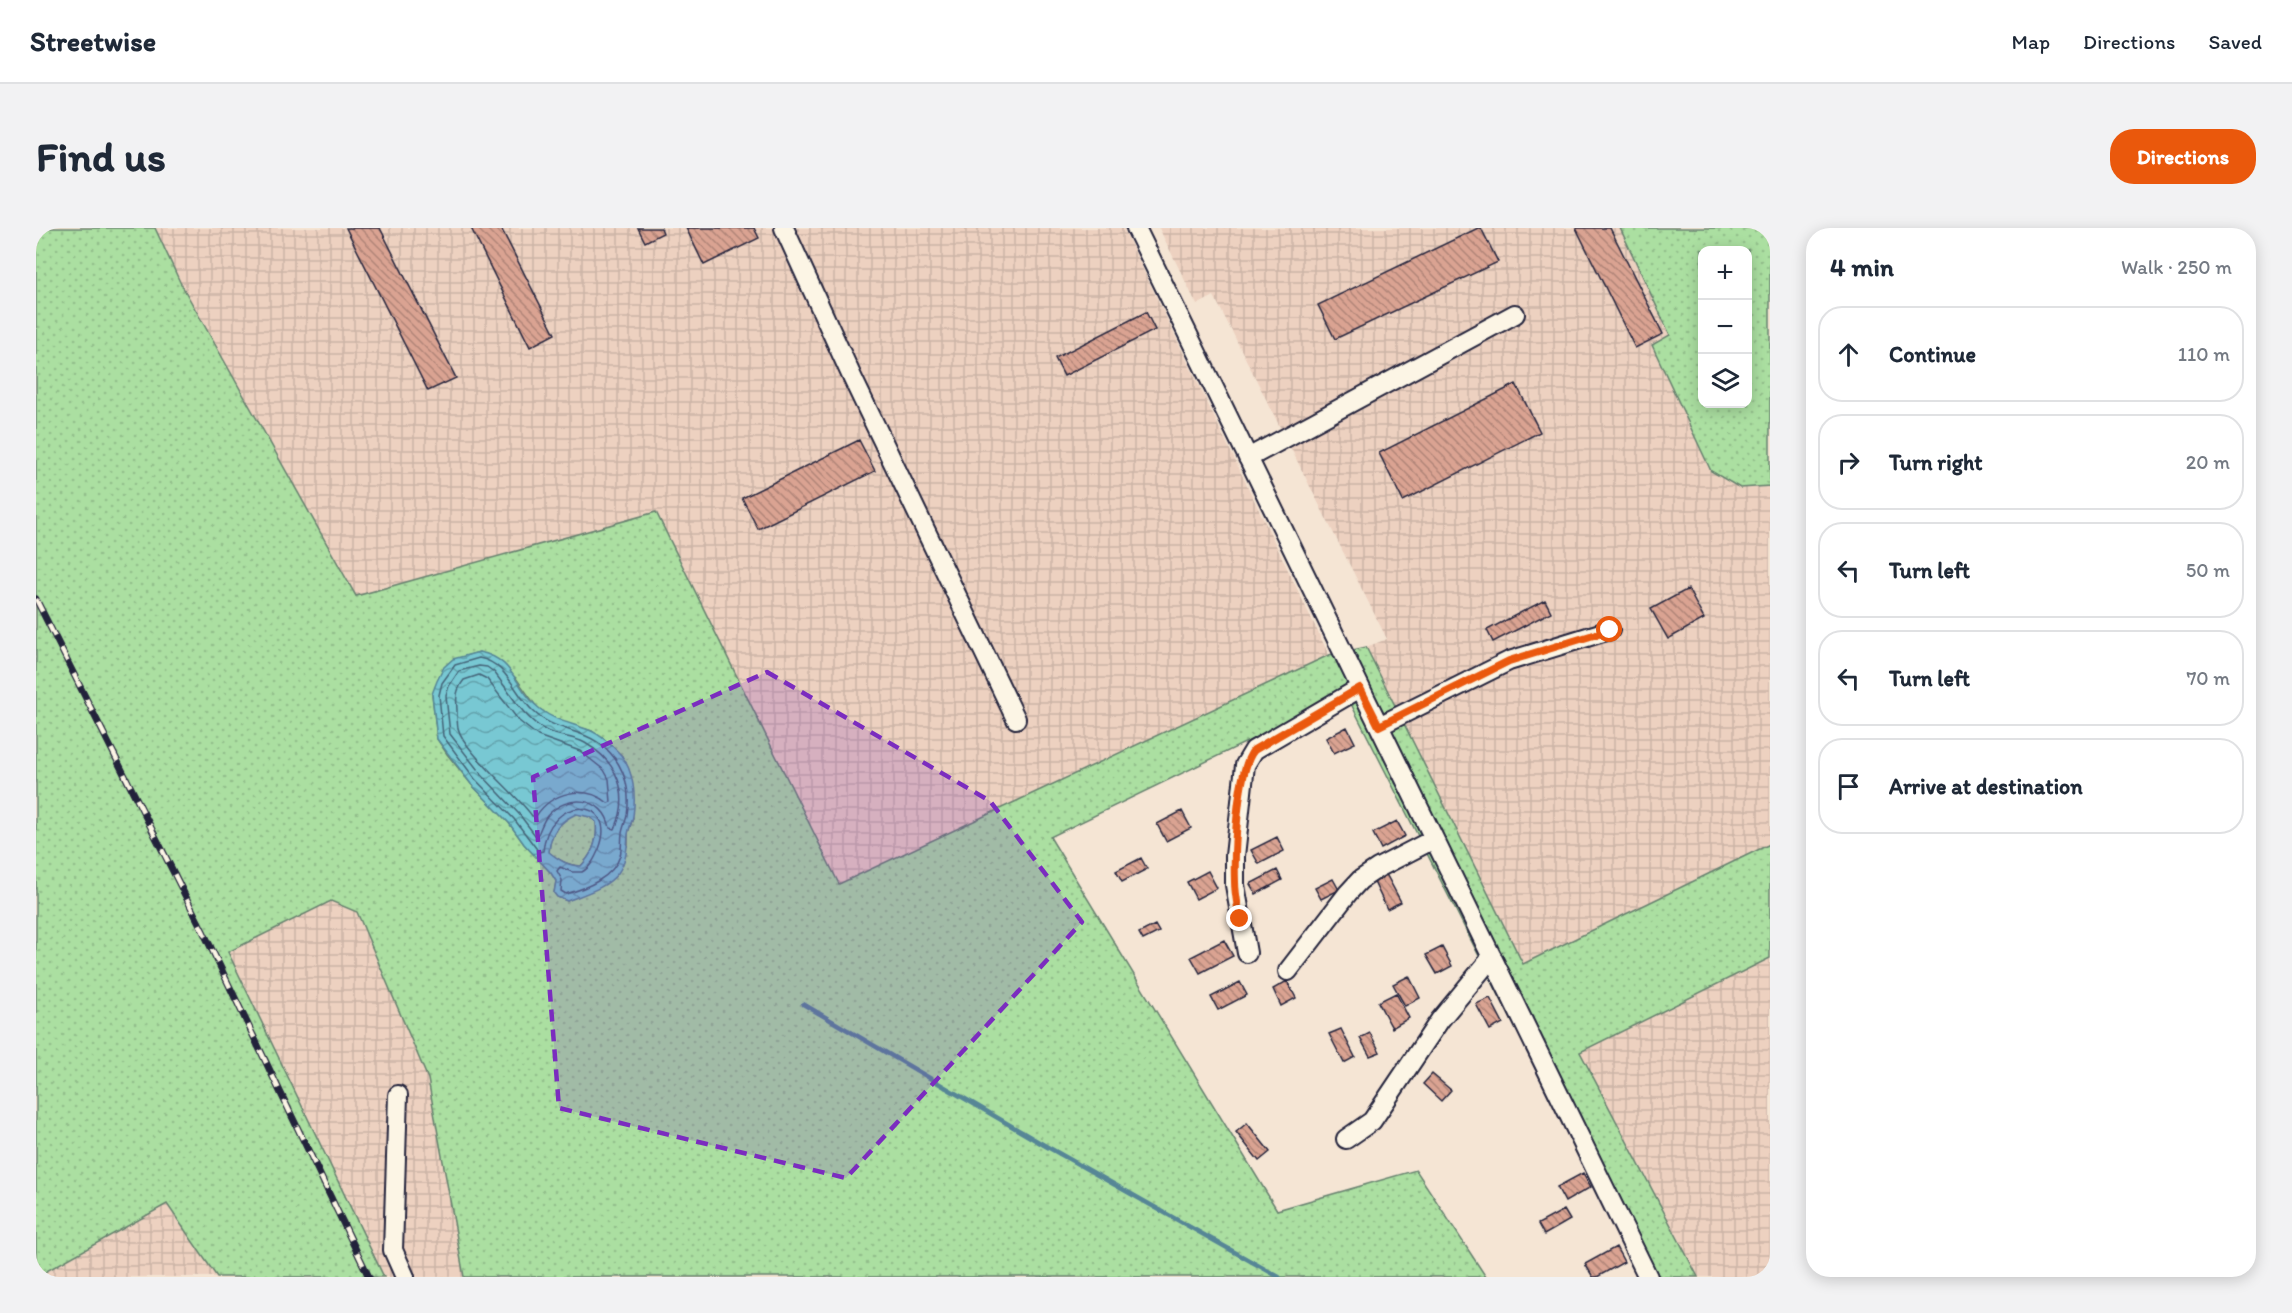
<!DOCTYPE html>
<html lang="en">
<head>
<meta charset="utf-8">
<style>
  :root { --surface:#fff; --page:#f2f2f3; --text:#1f2937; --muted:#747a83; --line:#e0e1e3; --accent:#ea580c }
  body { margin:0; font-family:Itim,sans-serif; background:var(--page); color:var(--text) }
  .controls { position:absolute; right:18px; top:18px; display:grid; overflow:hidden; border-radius:12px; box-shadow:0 3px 15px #0003 }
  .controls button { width:54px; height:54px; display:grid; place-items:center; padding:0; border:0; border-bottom:2px solid var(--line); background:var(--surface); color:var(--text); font:30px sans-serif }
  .stop { position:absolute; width:18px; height:18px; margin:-14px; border:4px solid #ea580c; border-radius:50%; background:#fff }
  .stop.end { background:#ea580c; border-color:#fff; box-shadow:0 2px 6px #0008 }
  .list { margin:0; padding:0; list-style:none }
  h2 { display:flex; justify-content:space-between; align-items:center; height:78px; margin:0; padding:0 24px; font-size:26px }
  h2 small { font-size:20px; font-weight:400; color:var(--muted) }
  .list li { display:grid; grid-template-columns:39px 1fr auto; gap:18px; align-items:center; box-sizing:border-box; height:96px; margin:0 12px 12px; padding:0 12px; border:2px solid var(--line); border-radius:24px }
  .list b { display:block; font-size:22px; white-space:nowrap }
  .list em { font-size:20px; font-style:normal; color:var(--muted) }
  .icon { flex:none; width:33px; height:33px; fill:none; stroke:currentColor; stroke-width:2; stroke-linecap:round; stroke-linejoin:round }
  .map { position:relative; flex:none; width:1734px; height:1049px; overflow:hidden; border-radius:24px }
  header { display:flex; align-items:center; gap:36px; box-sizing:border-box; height:84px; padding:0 30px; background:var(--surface); border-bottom:2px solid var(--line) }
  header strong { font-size:28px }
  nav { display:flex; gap:33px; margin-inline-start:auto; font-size:21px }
  .intro { display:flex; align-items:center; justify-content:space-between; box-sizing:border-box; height:144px; padding:0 36px }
  h1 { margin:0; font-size:42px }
  .button { padding:15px 27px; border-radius:24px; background:var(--accent); color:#fff; font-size:21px; font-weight:700 }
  main { display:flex; gap:36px; padding:0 36px }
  aside { flex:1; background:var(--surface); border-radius:24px; box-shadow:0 3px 15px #0003 }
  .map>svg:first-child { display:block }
  .industrial { fill:url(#industrial-grid) }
  .grass { fill:url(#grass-dots); stroke:#66806e; stroke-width:1.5; fill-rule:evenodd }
  .water { fill:url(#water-waves); stroke:#568696; stroke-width:1.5; fill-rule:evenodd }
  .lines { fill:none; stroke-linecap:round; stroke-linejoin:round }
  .shore { stroke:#446478; stroke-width:1.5 }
  .stream { stroke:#568696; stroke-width:4.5 }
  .building { fill:url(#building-back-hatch); stroke:#22223b; stroke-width:1.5 }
  .minor-casing { stroke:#22223b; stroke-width:22 }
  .minor { stroke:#fcf5e5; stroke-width:18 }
  .rail-casing { stroke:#22223b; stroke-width:7 }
  .rail { stroke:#fcf5e5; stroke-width:4.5; stroke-dasharray:14; stroke-linecap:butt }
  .route { stroke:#ea580c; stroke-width:8 }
  .marked { fill:#7b2cbf; fill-opacity:0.2; stroke:#7b2cbf; stroke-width:4.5; stroke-dasharray:12 8; stroke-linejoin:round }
</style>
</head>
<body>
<header>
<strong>Streetwise</strong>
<nav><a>Map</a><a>Directions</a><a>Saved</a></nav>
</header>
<div class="intro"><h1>Find us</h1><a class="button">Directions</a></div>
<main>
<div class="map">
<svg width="1734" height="1049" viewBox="0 0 1734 1049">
  <defs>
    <pattern id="industrial-grid" width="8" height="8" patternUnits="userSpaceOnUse" patternTransform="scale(1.5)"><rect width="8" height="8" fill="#edd1c0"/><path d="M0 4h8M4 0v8" fill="none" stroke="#cbb3a6"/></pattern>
    <pattern id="grass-dots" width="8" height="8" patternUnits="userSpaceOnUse" patternTransform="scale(1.5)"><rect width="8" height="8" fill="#abdfa1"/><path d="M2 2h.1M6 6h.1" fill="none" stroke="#93bf8c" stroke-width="1.8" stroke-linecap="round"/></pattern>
    <pattern id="water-waves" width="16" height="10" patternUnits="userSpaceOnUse" patternTransform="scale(1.5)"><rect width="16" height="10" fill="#78c8d3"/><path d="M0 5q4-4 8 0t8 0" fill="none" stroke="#62a2ac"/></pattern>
    <pattern id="building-back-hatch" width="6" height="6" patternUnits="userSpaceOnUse" patternTransform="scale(1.5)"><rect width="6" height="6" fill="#daa392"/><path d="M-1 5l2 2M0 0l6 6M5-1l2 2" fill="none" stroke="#b08478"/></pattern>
  </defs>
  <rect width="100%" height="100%" fill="#f5e5d4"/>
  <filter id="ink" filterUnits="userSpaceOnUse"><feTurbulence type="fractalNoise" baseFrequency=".0167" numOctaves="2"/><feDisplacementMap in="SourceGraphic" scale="12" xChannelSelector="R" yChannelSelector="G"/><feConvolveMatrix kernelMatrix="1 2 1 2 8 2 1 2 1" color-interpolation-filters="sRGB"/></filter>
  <g filter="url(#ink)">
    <path class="industrial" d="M119,0H1087L1293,427L803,656L620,284L320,368L144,54Z
      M1123,0H1584L1635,107L1617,117L1704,260L1734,258V616L1487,736L1330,419L1351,411L1178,68L1161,77Z
      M295,673L321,684L392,851L428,1049H348L191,724Z
      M1734,730V1049H1662L1544,824Z
      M131,976L181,1049H1Z"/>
    <path class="grass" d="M0,0H119L144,54L320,368L620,284L803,656L1293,427L1330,419L1487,736L1734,616V730L1544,824L1662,1049H1606L1310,466L1014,609L1241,982L1380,942L1450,1049H428L392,851L321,684L295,673L192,724L348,1049H181L131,976L0,1049ZM443,424L480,450L500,478L516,491L556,503L586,528L597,590L592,605V617L554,663L531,673L521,669L518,665L520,653L515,645L488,616L473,595L435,556L411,526L401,511L396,466L430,428Z
      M1584,0H1734V258L1704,260L1675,243L1616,117L1634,107ZM1712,22V176H1666V22Z
      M540,585L554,589L560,594C562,611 557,626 545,638C532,638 524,632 513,625C514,605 522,594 540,585Z"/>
    <path class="water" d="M443,424C480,431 478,461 504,481C519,493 535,495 553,502C564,506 578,519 585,527C598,543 600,569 597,588C596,594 593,600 592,606C591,620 591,632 582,645C571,660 548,666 531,673L521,669L518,665L520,653L515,645L488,616L473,595L435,556L401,511L396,466L401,453L408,439L417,431ZM540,586L554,589L560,594C562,611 557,626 545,638C532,638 523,632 513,624C514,605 523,594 540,586Z"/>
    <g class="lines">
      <path class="shore" d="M443,430C471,435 478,465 497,483C510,496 525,499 542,505C579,517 597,549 591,587C590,593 587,599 586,605C585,613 586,620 584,628C577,650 550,660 530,666L525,663L526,652L521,643L524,639L536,644H546C555,639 559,630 563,621C584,568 512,565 507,623L503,624L478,591L439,551L407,508L403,467L406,455L419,437Z
        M443,438L451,439L458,444C474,464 486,489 509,502C521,509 537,508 549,515C581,533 595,566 579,601L574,600C568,568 531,565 511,588C507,593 505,600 502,606L499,607L483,586L445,546L414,506L410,468L413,458L423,443Z
        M443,447L451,451L483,493L502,508L544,523L568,542L573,551L575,574L572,575C548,556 516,564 500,588H496C480,565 428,524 422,500C421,494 421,488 421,482C420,469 420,462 428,452Z"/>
      <path class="stream" d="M767,776L1008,917L1243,1049"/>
    </g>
    <path class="building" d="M310,0H344L420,150L392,163Z
      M435,0H465L519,106L494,119Z
      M602,0H625L627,5L609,14Z
      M650,0H718L723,10L668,37Z
      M1442,0H1445L1462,34L1299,111L1282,77Z
      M1540,0H1574L1627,106L1599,120Z
      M1110,84L1119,102L1028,148L1019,130Z
      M1480,156L1504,204L1367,273L1343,225Z
      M823,212L839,243L722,301L706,270Z
      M1652,361L1668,391L1632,411L1615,381Z
      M1509,372L1515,384L1457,414L1451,402Z
      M1311,499L1319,515L1298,525L1290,510Z
      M1146,583L1155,600L1130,613L1121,596Z
      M1361,593L1369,608L1345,621L1337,605Z
      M1241,609L1248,623L1223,636L1215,622Z
      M1105,630L1111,641L1086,654L1080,643Z
      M1241,642L1246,652L1220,666L1214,656Z
      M1172,643L1181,660L1160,671L1151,654Z
      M1350,646L1365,674L1351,681L1337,652Z
      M1297,651L1303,662L1285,671L1279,660Z
      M1119,697L1123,704L1107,712L1103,705Z
      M1188,712L1197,728L1164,745L1155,729Z
      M1406,719L1416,738L1401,746L1390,727Z
      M1373,748L1384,770L1369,778L1357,756Z
      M1251,753L1260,770L1245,778L1237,761Z
      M1204,754L1211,767L1182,782L1175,769Z
      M1360,765L1373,790L1356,800L1342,774Z
      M1454,770L1467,795L1454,802L1440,776Z
      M1305,801L1319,829L1308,835L1293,806Z
      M1334,805L1344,824L1334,828L1324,810Z
      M1396,846L1415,862L1405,873L1387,856Z
      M1211,895L1234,924L1223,933L1200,904Z
      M1547,945L1555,959L1529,974L1521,959Z
      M1528,982L1534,992L1508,1007L1502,996Z
      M1580,1019L1588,1034L1561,1049H1557L1549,1036Z"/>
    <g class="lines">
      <defs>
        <path id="minor" d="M748,0L817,151L980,491
          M1100,0L1612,1049
          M1212,230L1479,86
          M1343,498L1473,433L1574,402
          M1211,725L1199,657V628L1209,537L1218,522L1324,460
          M1252,743L1312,665L1324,652L1342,640L1398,611
          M362,867L357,1022L369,1049
          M1310,911L1336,893L1404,792L1456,729"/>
      </defs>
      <use href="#minor" class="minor-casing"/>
      <use href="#minor" class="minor"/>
      <defs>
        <path id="rail" d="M0,371L167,703L333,1049"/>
      </defs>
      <use href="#rail" class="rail-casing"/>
      <use href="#rail" class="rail"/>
    </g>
  </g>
  <g class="lines" filter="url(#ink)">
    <path class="route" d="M1204,691C1202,679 1199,666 1199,654C1198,626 1201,541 1218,522L1324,460L1343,498L1473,433L1574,402"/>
  </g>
  <path class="marked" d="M731,444L954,573L1046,694L810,950L523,880L497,549Z"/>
</svg>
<div class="controls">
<button>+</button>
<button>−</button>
<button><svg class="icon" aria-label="layers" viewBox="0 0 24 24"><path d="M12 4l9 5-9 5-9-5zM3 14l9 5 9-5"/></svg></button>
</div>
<div class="stop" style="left:1574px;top:402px"></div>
<div class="stop end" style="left:1204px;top:691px"></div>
</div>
<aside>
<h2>4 min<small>Walk · 250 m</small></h2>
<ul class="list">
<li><svg class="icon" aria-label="ahead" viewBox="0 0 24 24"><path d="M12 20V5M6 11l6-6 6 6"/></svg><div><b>Continue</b></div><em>110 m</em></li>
<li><svg class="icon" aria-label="right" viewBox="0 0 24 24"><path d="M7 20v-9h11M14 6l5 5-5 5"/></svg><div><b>Turn right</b></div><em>20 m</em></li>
<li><svg class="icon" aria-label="left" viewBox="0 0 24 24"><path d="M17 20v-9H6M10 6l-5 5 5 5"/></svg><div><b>Turn left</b></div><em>50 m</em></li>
<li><svg class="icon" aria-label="left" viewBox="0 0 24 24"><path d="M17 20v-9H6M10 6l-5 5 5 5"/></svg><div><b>Turn left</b></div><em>70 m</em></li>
<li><svg class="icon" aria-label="arrive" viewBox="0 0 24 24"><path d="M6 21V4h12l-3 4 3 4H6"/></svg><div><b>Arrive at destination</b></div></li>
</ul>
</aside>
</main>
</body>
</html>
